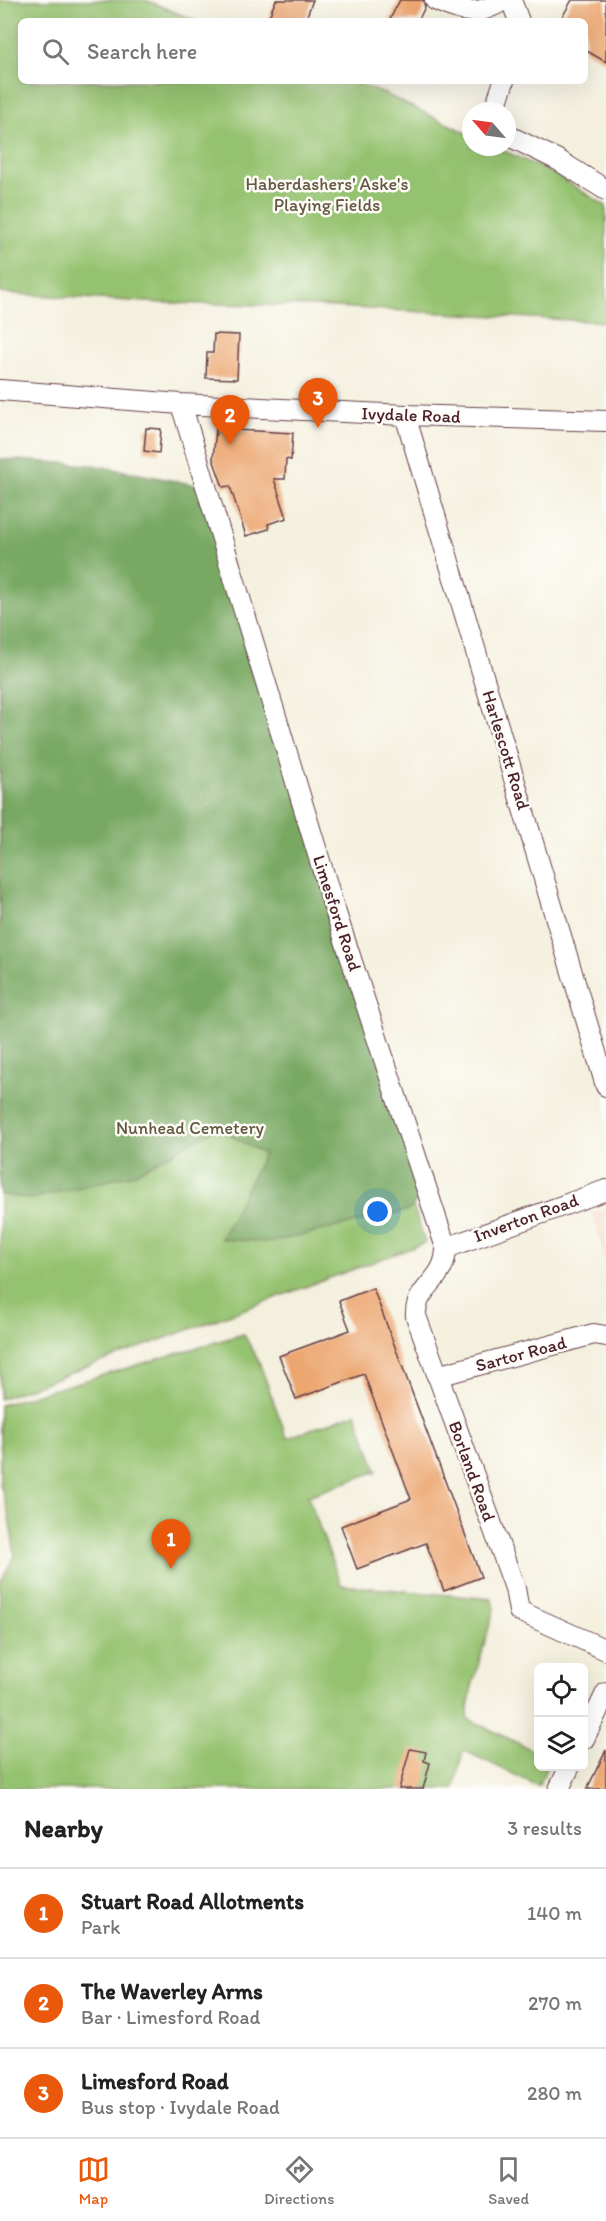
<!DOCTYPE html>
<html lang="en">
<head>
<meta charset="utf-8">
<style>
  :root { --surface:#fff; --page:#f6f6f6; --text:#222; --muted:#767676; --line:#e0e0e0; --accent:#ea580c }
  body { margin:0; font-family:Itim,sans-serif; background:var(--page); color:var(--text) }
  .controls { position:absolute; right:18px; bottom:18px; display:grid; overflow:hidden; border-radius:9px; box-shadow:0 6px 24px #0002 }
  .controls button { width:54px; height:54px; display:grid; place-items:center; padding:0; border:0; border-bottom:2px solid var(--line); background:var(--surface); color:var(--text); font:30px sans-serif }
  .compass { position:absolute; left:462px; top:102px; width:54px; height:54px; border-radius:50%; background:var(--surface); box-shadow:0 6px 24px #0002; rotate:298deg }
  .you { position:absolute; left:378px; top:1212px; width:21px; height:21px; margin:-15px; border:4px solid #fff; border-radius:50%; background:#1a73e8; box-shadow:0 0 0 9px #1a73e833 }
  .badge { display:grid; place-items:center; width:39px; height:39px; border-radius:50%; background:var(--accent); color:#fff; font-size:20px; font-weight:700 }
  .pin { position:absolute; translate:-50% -50px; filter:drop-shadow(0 2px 3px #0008) }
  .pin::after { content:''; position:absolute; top:32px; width:21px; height:18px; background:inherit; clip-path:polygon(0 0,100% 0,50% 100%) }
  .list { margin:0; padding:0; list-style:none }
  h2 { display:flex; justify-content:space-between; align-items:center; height:78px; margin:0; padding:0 24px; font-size:26px }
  h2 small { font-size:20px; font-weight:400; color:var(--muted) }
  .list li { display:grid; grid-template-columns:39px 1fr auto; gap:18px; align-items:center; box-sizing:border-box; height:90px; padding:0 24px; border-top:2px solid var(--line) }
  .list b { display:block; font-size:22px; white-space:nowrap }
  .list p { margin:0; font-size:20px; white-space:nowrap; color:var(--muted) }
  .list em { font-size:20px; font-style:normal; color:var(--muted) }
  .icon { flex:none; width:33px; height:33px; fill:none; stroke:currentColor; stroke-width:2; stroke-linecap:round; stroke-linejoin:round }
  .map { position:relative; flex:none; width:606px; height:1789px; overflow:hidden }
  .search { position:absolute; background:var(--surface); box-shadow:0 6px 24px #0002; left:18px; right:18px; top:18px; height:66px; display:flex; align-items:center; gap:15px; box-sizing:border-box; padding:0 21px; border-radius:9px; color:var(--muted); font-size:22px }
  .sheet { height:348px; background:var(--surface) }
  nav { display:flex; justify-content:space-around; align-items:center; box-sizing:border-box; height:84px; border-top:2px solid var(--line); background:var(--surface); font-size:16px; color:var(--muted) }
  nav a { display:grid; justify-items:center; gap:3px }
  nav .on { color:var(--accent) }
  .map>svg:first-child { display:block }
  .built { fill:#f1d5bd }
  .green { fill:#95c270; stroke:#70704e; stroke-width:1.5 }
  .forest { fill:#78a862; stroke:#616446; stroke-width:1.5 }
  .building { fill:#eca66f }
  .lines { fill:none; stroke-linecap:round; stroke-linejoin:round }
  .minor-casing { stroke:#643e46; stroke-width:22 }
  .minor { stroke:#fff; stroke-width:20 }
  .labels { text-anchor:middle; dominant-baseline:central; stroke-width:5; stroke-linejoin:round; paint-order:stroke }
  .park-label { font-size:18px; fill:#645843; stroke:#fdfcf7 }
  .street-label { font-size:18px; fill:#4a1f2b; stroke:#fdfcf7 }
</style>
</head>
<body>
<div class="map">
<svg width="606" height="1789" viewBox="0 0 606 1789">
  <rect width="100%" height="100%" fill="#fdfcf7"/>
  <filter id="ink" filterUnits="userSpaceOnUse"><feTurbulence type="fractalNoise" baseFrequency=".0167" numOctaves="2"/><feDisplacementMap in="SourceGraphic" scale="12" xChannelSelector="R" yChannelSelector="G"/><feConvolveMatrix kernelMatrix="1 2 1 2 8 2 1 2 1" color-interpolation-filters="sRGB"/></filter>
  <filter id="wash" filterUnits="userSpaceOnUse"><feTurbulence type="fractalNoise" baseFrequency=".008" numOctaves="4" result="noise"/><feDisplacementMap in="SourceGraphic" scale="24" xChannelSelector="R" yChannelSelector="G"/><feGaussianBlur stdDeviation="1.35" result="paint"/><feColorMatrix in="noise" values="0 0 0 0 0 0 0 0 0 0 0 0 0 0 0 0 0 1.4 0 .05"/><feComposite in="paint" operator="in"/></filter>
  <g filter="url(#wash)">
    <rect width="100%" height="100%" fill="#f4f0de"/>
    <path class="built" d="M606,1208V1261L592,1213Z"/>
    <path class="green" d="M0,0H146L196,21H21V81H350L383,93L471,135V147H496L554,174L606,206V322L317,306L163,303L0,293Z
      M0,490L190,501L425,1243L0,1399Z
      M244,1334L259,1362L287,1438L356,1413L377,1471L308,1496L341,1585L492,1599L494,1610L471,1690L467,1718L538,1753V1766L547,1767L538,1786L463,1750L454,1789H0V1583L15,1555L8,1511L0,1484V1405Z"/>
    <path class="forest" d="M0,459L93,465L206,487L426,1189L409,1210L272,1242L221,1239L264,1154L217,1128L134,1174L31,1199L0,1194Z"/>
    <g id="blocks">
      <path class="building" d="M276,0H313L305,21H267Z
        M400,0H423L425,7L418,21H389Z
        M572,0H606V62L585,50V21H560Z
        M214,334L239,335L237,379L206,378L207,353H213Z
        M146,428L161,429L159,453L144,451Z
        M216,429L293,433L291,460L286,459L285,479H274L287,518L268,524L269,529L246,536L230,486L223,487L213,459Z
        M373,1288L481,1577L444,1591L426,1543L357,1569L341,1526L411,1499L364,1374L296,1399L279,1356L350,1330L339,1301Z
        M410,1749L426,1752L424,1761L430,1763L423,1789H399Z
        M606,1750V1789H587Z"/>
    </g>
  </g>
  <g filter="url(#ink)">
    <use href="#blocks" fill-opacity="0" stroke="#643e46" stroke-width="1.5"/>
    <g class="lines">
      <defs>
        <path id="minor" d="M435,0C463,13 477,17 504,0
          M511,0L519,21
          M494,111L504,81
          M507,135L558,160L606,190
          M0,390L181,404L405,415L606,421
          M181,404L333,904L446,1248C446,1282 414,1287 416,1316L515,1588L519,1611L606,1650
          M405,415L606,1086
          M446,1248L606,1190
          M437,1376L594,1334L606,1336
          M584,1739L606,1693
          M559,1789L570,1766"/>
      </defs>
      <use href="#minor" class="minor-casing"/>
      <use href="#minor" class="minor"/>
    </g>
  </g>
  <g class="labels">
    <g class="park-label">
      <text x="327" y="184">Haberdashers' Aske's<tspan x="327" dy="21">Playing Fields</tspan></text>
      <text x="190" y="1128">Nunhead Cemetery</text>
    </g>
    <g class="street-label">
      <text transform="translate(411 415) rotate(2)">Ivydale Road</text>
      <text transform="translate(506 750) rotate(73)">Harlescott Road</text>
      <text transform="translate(337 913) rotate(72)">Limesford Road</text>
      <text transform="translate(526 1218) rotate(-20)">Inverton Road</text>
      <text transform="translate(521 1354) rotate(-15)">Sartor Road</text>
      <text transform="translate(472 1471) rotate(70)">Borland Road</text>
    </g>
  </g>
</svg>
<div class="controls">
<button><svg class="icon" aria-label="locate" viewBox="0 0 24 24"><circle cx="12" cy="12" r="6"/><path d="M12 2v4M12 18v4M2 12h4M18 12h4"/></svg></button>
<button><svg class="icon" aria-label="layers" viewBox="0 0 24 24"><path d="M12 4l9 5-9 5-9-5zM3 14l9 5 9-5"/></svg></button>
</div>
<svg class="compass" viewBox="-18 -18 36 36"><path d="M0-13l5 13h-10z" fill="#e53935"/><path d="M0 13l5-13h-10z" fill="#767676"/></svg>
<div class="you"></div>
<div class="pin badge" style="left:171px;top:1569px">1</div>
<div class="pin badge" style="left:230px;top:445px">2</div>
<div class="pin badge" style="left:318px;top:428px">3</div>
<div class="search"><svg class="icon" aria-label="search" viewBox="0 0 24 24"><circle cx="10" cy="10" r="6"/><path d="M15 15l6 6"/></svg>Search here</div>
</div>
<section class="sheet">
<h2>Nearby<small>3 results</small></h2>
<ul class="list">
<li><span class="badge">1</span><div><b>Stuart Road Allotments</b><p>Park</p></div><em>140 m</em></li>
<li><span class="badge">2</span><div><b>The Waverley Arms</b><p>Bar · Limesford Road</p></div><em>270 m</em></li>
<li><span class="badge">3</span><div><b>Limesford Road</b><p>Bus stop · Ivydale Road</p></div><em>280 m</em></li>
</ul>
</section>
<nav>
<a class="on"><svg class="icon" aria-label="map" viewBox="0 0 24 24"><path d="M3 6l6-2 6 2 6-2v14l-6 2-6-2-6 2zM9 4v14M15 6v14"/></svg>Map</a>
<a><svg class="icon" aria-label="directions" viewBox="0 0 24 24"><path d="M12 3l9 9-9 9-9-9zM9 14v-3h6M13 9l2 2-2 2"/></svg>Directions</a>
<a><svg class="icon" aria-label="saved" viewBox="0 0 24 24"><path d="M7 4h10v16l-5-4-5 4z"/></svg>Saved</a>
</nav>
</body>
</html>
